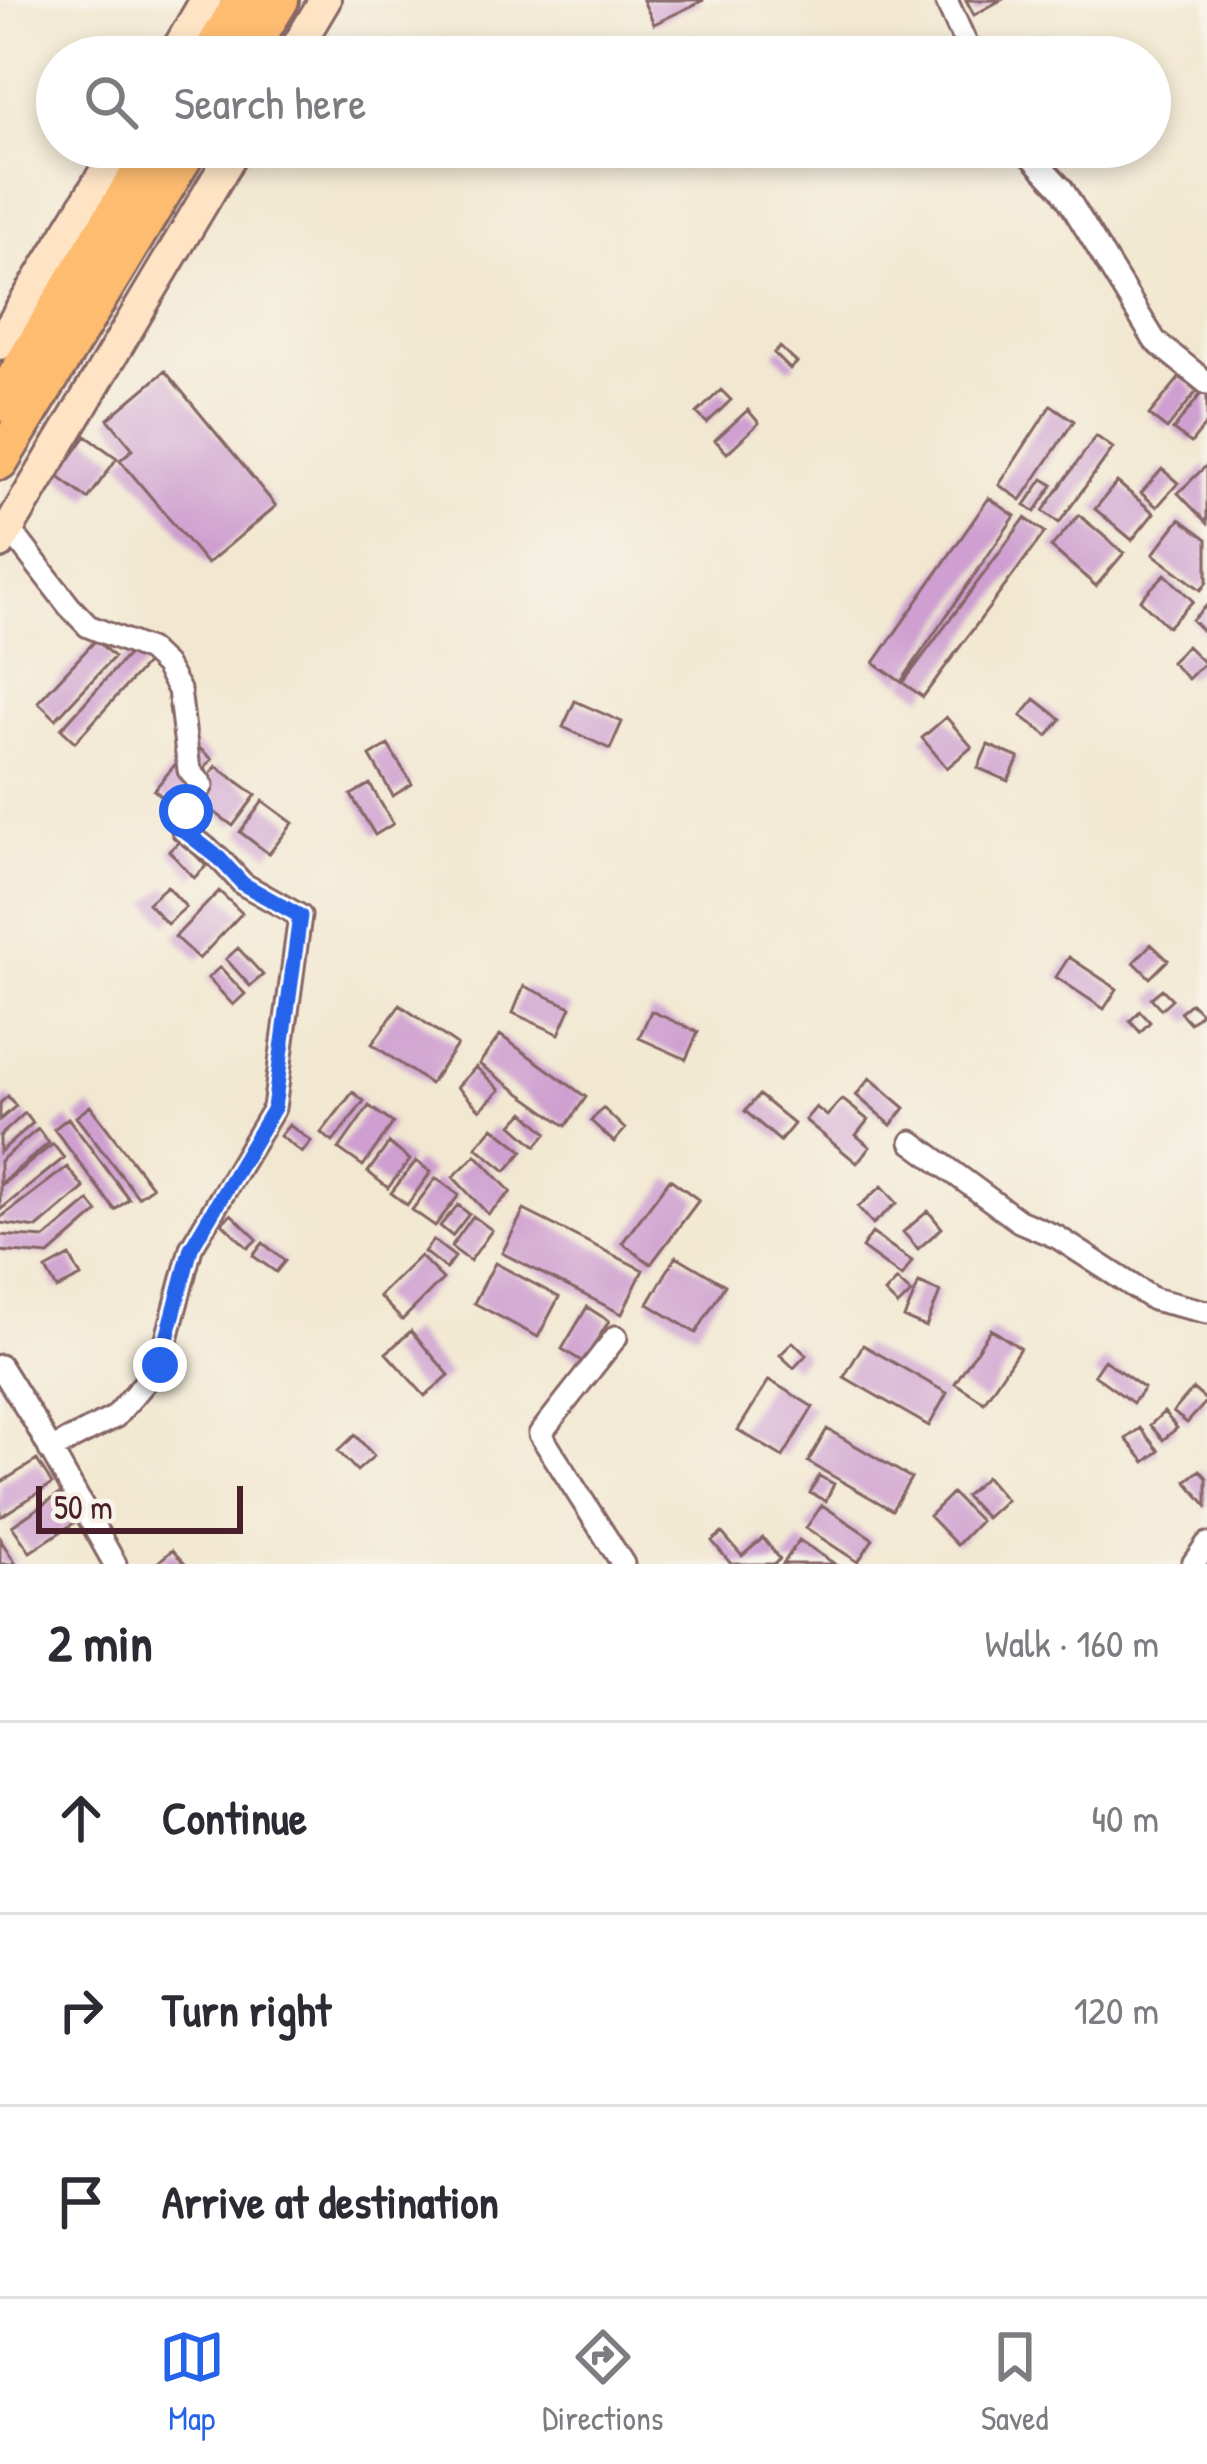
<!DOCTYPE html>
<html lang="en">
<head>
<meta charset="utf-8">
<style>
  :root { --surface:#fff; --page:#f7f7f7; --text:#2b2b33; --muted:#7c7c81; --line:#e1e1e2; --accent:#2563eb }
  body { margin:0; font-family:"Patrick Hand",sans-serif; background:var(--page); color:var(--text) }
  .scale { position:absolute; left:36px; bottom:30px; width:207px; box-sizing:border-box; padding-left:12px; border:6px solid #4a1f2b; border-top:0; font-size:33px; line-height:42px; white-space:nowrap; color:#4a1f2b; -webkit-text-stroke:9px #f7f3e8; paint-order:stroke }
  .stop { position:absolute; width:36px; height:36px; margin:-27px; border:9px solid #2563eb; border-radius:50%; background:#fff }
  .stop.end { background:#2563eb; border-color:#fff; box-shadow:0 3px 12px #0008 }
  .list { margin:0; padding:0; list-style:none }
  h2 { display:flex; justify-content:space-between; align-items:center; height:156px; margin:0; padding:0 48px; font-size:51px }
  h2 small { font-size:39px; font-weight:400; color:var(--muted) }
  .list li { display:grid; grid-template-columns:78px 1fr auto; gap:36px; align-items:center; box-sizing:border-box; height:192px; padding:0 48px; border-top:3px solid var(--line) }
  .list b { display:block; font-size:45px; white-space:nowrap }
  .list em { font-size:39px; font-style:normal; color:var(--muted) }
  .icon { flex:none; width:66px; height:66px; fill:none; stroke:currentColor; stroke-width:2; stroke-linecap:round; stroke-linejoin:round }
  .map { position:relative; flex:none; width:1207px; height:1564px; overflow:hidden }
  .search { position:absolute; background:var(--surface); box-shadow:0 6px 18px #0003; left:36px; right:36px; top:36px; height:132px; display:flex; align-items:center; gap:30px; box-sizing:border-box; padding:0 42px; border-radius:66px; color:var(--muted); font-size:45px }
  .sheet { height:732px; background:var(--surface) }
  nav { display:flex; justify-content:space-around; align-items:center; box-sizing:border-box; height:168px; border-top:3px solid var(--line); background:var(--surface); font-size:33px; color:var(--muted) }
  nav a { display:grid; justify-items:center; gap:6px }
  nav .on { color:var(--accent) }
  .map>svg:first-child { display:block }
  .building { fill:#ce9fd0 }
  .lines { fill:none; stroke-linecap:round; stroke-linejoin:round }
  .minor-casing { stroke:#856565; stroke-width:27 }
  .secondary-casing { stroke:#856565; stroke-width:36 }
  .trunk-casing { stroke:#856565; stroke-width:42 }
  .minor { stroke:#fff; stroke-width:21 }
  .secondary { stroke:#fee4c5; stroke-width:30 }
  .trunk { stroke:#fdbc6f; stroke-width:36 }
  .route { stroke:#2563eb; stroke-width:15 }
</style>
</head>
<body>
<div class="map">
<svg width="1207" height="1564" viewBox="0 0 1207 1564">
  <rect width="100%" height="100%" fill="#f7f3e8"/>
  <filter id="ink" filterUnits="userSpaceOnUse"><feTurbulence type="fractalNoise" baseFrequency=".00833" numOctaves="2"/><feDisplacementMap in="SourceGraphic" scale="24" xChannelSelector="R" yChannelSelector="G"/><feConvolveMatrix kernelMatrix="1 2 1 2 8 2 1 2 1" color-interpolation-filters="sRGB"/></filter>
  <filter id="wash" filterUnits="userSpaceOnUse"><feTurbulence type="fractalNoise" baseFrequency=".004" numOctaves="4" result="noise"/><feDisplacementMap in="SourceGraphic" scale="48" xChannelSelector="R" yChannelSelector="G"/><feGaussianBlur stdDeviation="2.7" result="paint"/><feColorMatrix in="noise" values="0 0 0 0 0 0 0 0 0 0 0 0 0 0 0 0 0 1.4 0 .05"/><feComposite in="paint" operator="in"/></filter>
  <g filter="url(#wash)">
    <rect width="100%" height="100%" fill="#f2e8d1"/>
    <g id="blocks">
      <path class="building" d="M643,0H704L654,24Z
        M966,0H1001L974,15Z
        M780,347L797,363L790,369L774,353Z
        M165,371L276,506L207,564L120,460L133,449L108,419Z
        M1180,377L1197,391L1167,429L1149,415Z
        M721,390L731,400L707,423L697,413Z
        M1203,391L1207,394V423L1191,443L1173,430Z
        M1051,405L1074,421L1021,500L999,485Z
        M748,410L759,423L727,453L715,440Z
        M86,436L117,458L88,499L57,476Z
        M1096,436L1113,448L1059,523L1043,511Z
        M1207,465V523L1178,493Z
        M1162,469L1178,483L1157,507L1141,493Z
        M1043,479L1053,485L1035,512L1025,505Z
        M1117,482L1154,513L1132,540L1095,509Z
        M989,498L1015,516L901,682L874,663Z
        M1079,515L1124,553L1096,586L1051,547Z
        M1025,518L1045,532L923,697L903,683Z
        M1180,519L1207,539V582L1201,590L1153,554Z
        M1165,574L1193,601L1168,627L1140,600Z
        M1207,605V635L1192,620Z
        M96,640L114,657L56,719L38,702Z
        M1187,646L1204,663L1188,679L1171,662Z
        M133,649L148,662L75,742L61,729Z
        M1035,699L1061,719L1048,736L1021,716Z
        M575,701L622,722L610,749L563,727Z
        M946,717L972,747L947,768L922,738Z
        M193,743L212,759L173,806L154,790Z
        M388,745L412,784L393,796L370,756Z
        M988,745L1019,758L1008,781L978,768Z
        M216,766L256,795L233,826L194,797Z
        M370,784L393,824L375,835L351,795Z
        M263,801L293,823L269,854L240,832Z
        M181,840L206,866L194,878L169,851Z
        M167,886L186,907L167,924L148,903Z
        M219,891L242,913L199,959L175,937Z
        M1151,944L1168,960L1150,978L1134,962Z
        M238,948L263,975L250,986L226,959Z
        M1069,957L1117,989L1104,1009L1056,977Z
        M220,967L245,994L233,1005L208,978Z
        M524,986L571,1007L559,1034L513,1013Z
        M1162,989L1172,999L1161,1009L1151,998Z
        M1191,1003L1201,1013L1190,1023L1180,1012Z
        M400,1005L457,1045L430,1084L372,1044Z
        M651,1011L698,1032L686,1059L639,1038Z
        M1140,1011L1150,1022L1140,1032L1130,1021Z
        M500,1035L586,1097L566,1126L479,1064Z
        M476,1067L500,1090L480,1110L457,1087Z
        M870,1078L905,1108L891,1125L856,1095Z
        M353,1092L364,1101L333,1142L321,1133Z
        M759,1095L794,1124L780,1141L745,1111Z
        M8,1096L16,1106L0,1120V1103Z
        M842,1099L868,1120L856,1135L870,1147L857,1163L805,1120L816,1107L827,1116Z
        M90,1106L152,1187L138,1197L76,1117Z
        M369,1106L393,1123L363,1166L339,1149Z
        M603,1108L625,1129L614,1142L591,1121Z
        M524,1112L547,1133L536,1146L512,1125Z
        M25,1113L33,1123L0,1152V1136Z
        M68,1118L129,1199L115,1210L54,1129Z
        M289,1125L311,1141L302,1153L280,1136Z
        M493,1127L523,1151L506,1171L476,1147Z
        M38,1129L49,1143L0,1184V1161Z
        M389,1143L410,1160L388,1188L368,1172Z
        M53,1144L64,1158L0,1210V1186Z
        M476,1155L511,1192L488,1214L453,1177Z
        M416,1161L431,1172L407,1205L391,1193Z
        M67,1167L84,1188L37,1228L0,1223V1218Z
        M436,1178L459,1195L435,1226L412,1210Z
        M670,1179L699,1200L651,1264L622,1243Z
        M882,1186L897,1203L873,1224L858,1207Z
        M89,1201L98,1212L49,1255L0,1251V1235L45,1238Z
        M458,1205L469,1214L452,1236L440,1226Z
        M524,1210L643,1270L622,1314L502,1253Z
        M928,1211L942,1228L918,1249L903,1232Z
        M231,1214L257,1239L248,1248L222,1223Z
        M473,1216L492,1230L470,1261L451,1247Z
        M872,1233L912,1261L902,1277L862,1248Z
        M433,1240L455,1257L446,1269L424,1252Z
        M263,1243L285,1261L276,1272L253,1256Z
        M70,1256L81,1277L57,1289L46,1269Z
        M420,1256L443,1279L402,1320L379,1296Z
        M676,1256L725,1285L696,1333L648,1304Z
        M495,1263L559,1297L538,1337L474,1303Z
        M897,1280L911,1293L898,1306L885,1293Z
        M919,1283L940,1292L926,1327L904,1318Z
        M587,1307L609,1321L583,1362L562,1349Z
        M991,1329L1020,1348L984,1402L955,1383Z
        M411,1331L449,1375L425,1396L386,1353Z
        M793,1342L806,1355L794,1368L780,1355Z
        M863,1345L947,1393L929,1426L844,1377Z
        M1104,1360L1144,1388L1133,1403L1094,1375Z
        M769,1380L813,1407L783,1457L738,1430Z
        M1193,1389L1207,1401L1187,1423L1173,1412Z
        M1164,1412L1177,1428L1163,1440L1150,1425Z
        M1140,1428L1159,1451L1145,1462L1126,1439Z
        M827,1429L911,1478L892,1510L808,1462Z
        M355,1435L374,1456L357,1471L338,1451Z
        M37,1460L52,1484L0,1517V1483Z
        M1200,1470L1207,1478V1506L1186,1481Z
        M819,1476L834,1484L826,1501L810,1493Z
        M986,1477L1006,1500L986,1518L965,1496Z
        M952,1493L980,1521L957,1545L929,1516Z
        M59,1494L77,1521L30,1552L12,1526Z
        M822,1505L873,1539L858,1562L806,1528Z
        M722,1533L742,1556L763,1538L780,1559L774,1564H731L712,1541Z
        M0,1539L16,1564H0Z
        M799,1540L835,1564H783Z
        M172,1550L185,1564H156Z"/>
    </g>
  </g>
  <g filter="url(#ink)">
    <use href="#blocks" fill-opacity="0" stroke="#856565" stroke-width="3"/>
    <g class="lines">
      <defs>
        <path id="minor" d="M946,0L972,57
          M1023,147L1062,189L1155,341L1207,383
          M9,528L69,606L88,626L149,650L165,665L179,690L189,770L202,785L181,820L183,830L219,858L243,884L300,916L274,1108L191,1248L160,1365L115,1417L50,1450
          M912,1142L1019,1221L1057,1237L1153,1299L1207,1312
          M616,1337L540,1434L623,1564
          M0,1366L35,1422L115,1564
          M1193,1564L1207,1544"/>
        <path id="secondary" d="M173,57L206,0
          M291,57L325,0
          M0,344L120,147
          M0,543L236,147"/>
        <path id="trunk" d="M209,57L243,0
          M245,57L280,0
          M0,403L155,147
          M0,461L190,147"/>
      </defs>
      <use href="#minor" class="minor-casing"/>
      <use href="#secondary" class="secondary-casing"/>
      <use href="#trunk" class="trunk-casing"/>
      <use href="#minor" class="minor"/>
      <use href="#secondary" class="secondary"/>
      <use href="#trunk" class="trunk"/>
    </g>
  </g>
  <g class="lines" filter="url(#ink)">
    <path class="route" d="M160,1365L191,1248L274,1108L300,916L243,884L219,858L183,830L181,820L186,811"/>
  </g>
</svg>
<div class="scale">50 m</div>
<div class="stop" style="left:186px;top:811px"></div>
<div class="stop end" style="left:160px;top:1365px"></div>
<div class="search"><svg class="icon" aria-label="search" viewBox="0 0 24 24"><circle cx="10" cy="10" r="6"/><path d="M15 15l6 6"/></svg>Search here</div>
</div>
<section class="sheet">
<h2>2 min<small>Walk · 160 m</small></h2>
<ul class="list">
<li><svg class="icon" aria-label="ahead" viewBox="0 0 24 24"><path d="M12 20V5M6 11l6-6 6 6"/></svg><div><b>Continue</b></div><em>40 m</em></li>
<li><svg class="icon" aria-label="right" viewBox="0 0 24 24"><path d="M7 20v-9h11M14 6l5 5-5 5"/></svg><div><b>Turn right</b></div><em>120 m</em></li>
<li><svg class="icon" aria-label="arrive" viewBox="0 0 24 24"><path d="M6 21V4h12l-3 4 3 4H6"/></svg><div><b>Arrive at destination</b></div></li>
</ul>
</section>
<nav>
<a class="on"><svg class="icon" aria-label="map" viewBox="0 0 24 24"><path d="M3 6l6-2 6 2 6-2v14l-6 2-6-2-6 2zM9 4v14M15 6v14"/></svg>Map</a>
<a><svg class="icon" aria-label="directions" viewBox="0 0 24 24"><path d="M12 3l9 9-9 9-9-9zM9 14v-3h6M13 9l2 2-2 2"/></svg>Directions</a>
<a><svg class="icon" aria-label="saved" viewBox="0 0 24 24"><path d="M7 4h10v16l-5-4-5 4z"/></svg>Saved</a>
</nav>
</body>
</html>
